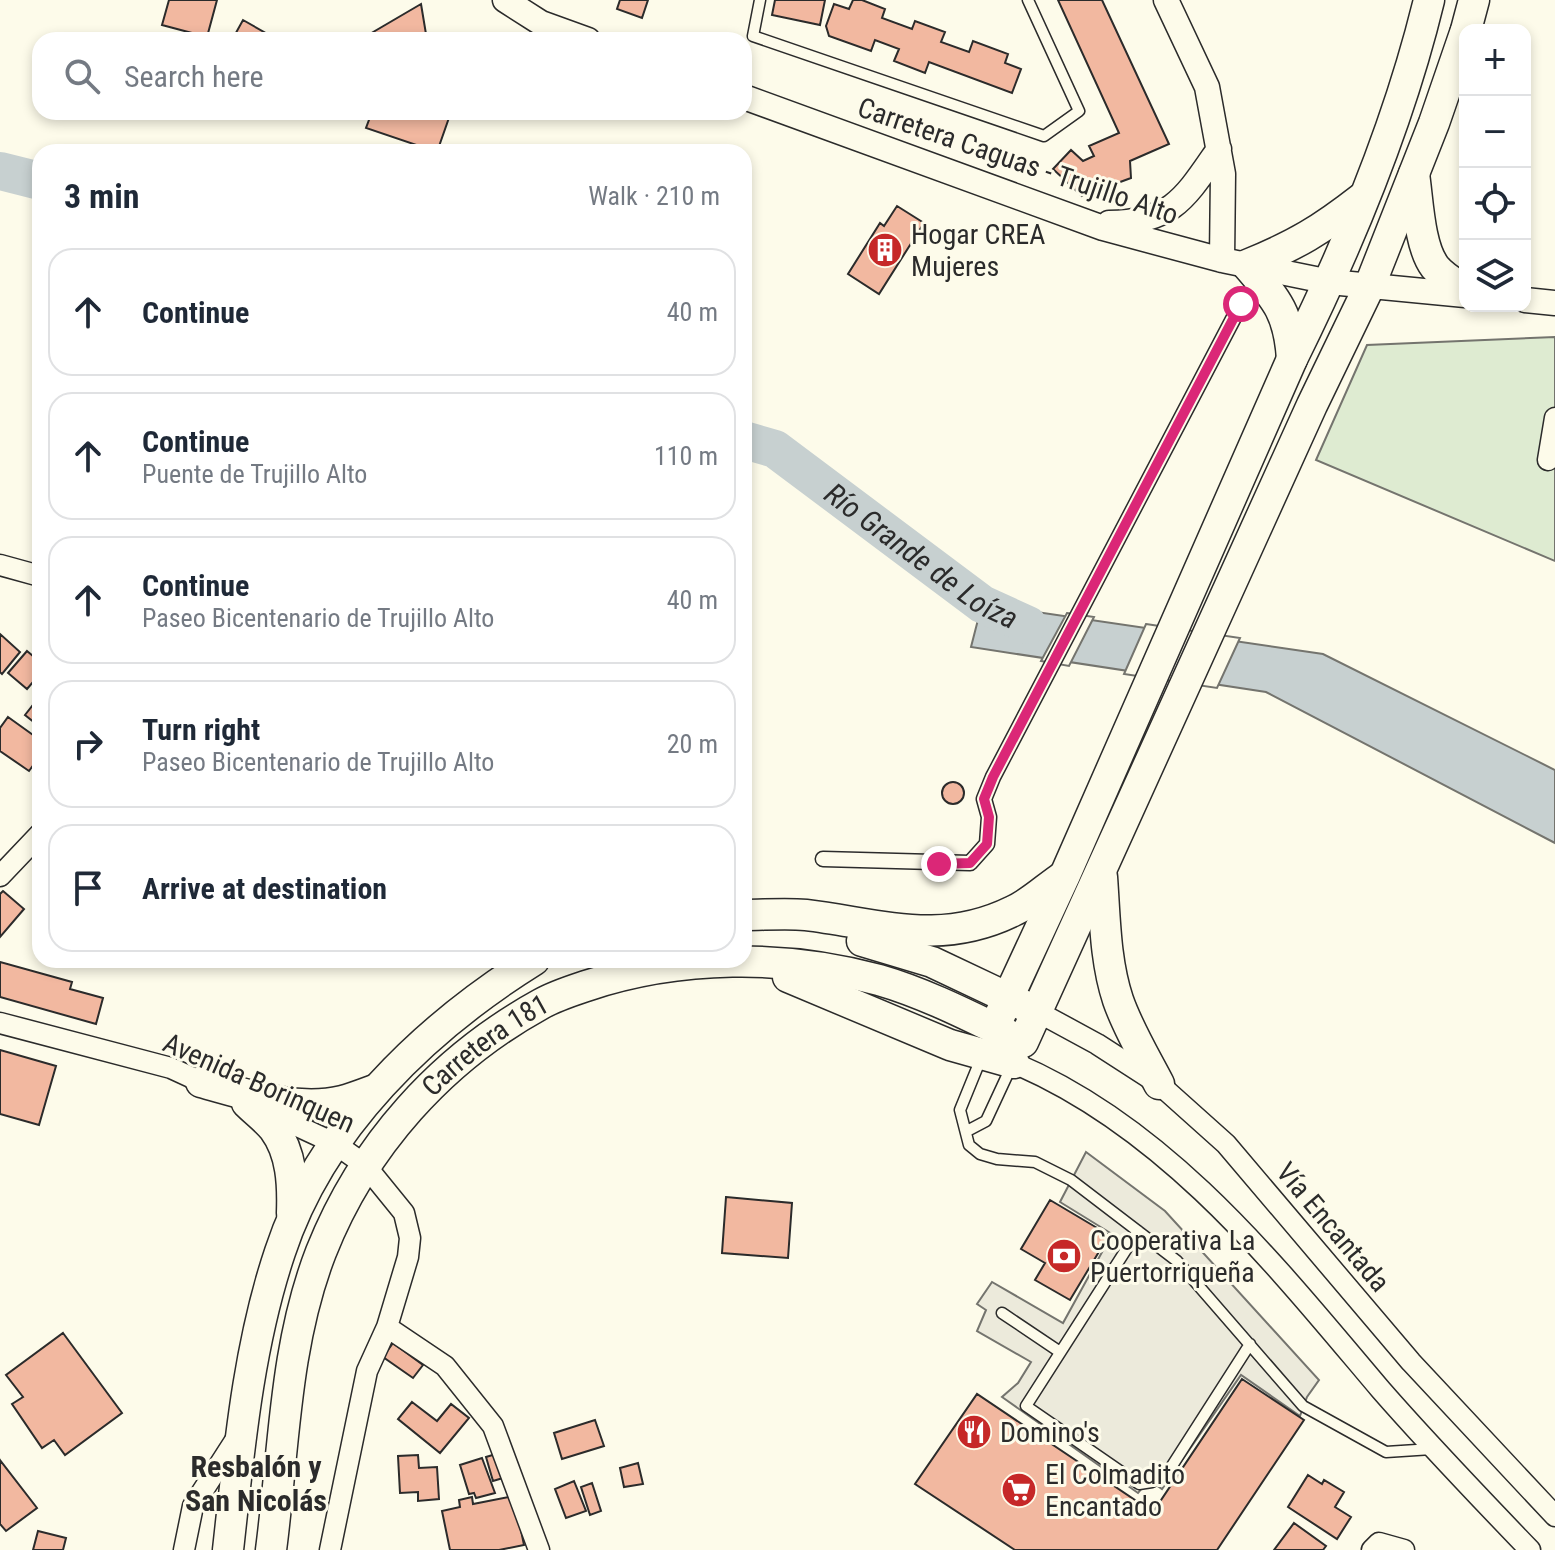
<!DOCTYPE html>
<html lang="en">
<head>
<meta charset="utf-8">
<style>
  :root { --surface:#fff; --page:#f6f6f7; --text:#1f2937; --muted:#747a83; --line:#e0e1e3 }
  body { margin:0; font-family:"Roboto Condensed",sans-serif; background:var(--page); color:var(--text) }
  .controls { position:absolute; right:24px; top:24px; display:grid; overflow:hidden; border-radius:16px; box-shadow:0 4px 12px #0003 }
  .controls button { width:72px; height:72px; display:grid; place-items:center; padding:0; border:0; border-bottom:2px solid var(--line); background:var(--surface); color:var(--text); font:40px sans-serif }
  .stop { position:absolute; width:24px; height:24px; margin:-18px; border:6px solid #db2777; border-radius:50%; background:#fff }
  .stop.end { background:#db2777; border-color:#fff; box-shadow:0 2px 8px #0008 }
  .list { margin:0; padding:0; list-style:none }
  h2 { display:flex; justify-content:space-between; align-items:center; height:104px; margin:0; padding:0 32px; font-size:34px }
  h2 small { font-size:26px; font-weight:400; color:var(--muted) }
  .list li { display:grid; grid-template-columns:52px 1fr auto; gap:24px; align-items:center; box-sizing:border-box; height:128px; margin:0 16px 16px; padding:0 16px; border:2px solid var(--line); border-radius:24px }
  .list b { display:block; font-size:30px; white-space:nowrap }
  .list p { margin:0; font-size:26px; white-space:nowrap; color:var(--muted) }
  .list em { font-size:26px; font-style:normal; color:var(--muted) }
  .icon { flex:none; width:44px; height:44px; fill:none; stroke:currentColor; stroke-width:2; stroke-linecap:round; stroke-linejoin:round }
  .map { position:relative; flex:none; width:1555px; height:1550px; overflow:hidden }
  .search { position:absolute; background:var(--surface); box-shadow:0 4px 12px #0003; left:32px; top:32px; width:720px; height:88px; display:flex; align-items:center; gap:20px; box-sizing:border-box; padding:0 28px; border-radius:24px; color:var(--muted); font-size:30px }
  .panel { position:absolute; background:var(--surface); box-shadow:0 4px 12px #0003; left:32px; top:144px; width:720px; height:824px; border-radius:24px }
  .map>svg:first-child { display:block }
  .green { fill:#deebd1; stroke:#74746e; stroke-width:2 }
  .parking { fill:#eceadb; stroke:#74746e; stroke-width:2 }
  .water { fill:#c7d0d0; stroke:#74746e; stroke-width:2 }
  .pier { fill:#fdfbea; stroke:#74746e; stroke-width:2 }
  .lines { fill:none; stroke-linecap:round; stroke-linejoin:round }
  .river { stroke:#c7d0d0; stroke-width:38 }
  .building { fill:#f2b8a0; stroke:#2b2b2b; stroke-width:2 }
  .service-casing { stroke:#2b2b2b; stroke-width:13 }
  .pedestrian-casing { stroke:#2b2b2b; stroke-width:17 }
  .minor-casing { stroke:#2b2b2b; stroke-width:23 }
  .tertiary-casing { stroke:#2b2b2b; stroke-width:27 }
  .primary-casing { stroke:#2b2b2b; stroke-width:33 }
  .service { stroke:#fdfbea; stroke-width:10 }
  .pedestrian { stroke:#fdfbea; stroke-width:14 }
  .minor { stroke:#fdfbea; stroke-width:20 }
  .tertiary { stroke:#fdfbea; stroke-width:24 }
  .primary { stroke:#fdfbea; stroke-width:30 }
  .route { stroke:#db2777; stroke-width:10 }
  .labels { text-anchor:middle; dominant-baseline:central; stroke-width:6; stroke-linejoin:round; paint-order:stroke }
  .street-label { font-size:28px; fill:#2b2b2b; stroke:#fdfbea }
  .poi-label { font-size:28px; fill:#2b2b2b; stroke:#fdfbea; text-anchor:start }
  .water-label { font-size:30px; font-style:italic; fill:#2b2b2b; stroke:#fdfbea }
  .neighbourhood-label { font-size:30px; font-weight:bold; fill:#2b2b2b; stroke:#fdfbea }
</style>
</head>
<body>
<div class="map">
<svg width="1555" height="1550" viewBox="0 0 1555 1550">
  <rect width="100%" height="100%" fill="#fdfbea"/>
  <path class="green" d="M1555,337V561L1316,460L1367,345Z"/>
  <path class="parking" d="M1086,1152L1165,1211L1319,1380L1307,1397L1300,1416L1241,1375L1162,1489L1149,1480L1138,1493L1002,1397L1018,1383L1031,1362L977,1331L986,1310L977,1304L992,1282L1063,1323L1112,1234L1060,1202Z"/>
  <path class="water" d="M982,604L1323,654L1555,770V843L1266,692L971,647Z"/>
  <path class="pier" d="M1067,613L1094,617L1069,666L1041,661Z
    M1146,624L1240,638L1217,688L1124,674Z"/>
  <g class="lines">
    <g class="river">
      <path d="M0,171L40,181"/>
      <path id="s1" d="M744,440L775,449L982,604L1028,625"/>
    </g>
  </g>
  <path class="building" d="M169,0H217L207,37L162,25Z
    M620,0H648L642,18L617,9Z
    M775,0H825L820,25L772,15Z
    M853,0H862L885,9L882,18L912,29L915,21L945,32L941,42L969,52L973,41L1008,54L1005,63L1021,69L1012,93L929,62L925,73L894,61L899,49L875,40L871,51L829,36L826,26L834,4L849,9Z
    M1058,0H1102L1169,144L1130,161L1131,178L1082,196L1053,169L1071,150L1083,161L1094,156L1089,146L1119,133Z
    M421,4L427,40H366L363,38Z
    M243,20L278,40H232Z
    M372,112H451L437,152L366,128Z
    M897,206L924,223L879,294L848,274L880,223L884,226Z
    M0,634L20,652L2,674L0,672Z
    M27,651L40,662V674L27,689L8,673Z
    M40,696V727L25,715Z
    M8,717L40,740V756L29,771L0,751V728Z
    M942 793a11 11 0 1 1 22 0a11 11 0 1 1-22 0Z
    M3,891L24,909L0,937V894Z
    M0,962L72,982L70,989L103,998L96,1024L0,997Z
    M0,1050L56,1066L39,1125L0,1114Z
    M726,1197L792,1203L788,1258L722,1253Z
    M1050,1200L1109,1235L1070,1300L1035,1280L1045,1263L1021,1249Z
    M63,1333L122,1413L65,1455L54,1440L42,1448L12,1404L23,1397L6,1375Z
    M393,1343L423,1365L413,1378L383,1357Z
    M1242,1379L1304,1420L1217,1550H1015L915,1484L977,1394L1153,1512Z
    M412,1402L437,1421L451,1404L469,1418L440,1453L398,1419Z
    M595,1420L604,1446L562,1459L554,1433Z
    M496,1454L503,1478L493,1481L486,1457Z
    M418,1455L419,1468L437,1467L439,1499L418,1501V1492L400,1493L398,1456Z
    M482,1458L495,1493L476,1498L474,1493L469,1494L460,1465Z
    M0,1460L37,1508L6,1531L0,1524Z
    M638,1463L643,1484L624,1487L620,1468Z
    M1308,1475L1322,1484L1324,1480L1344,1492L1335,1507L1351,1517L1337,1539L1288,1507Z
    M574,1481L586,1511L566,1518L555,1489Z
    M592,1483L601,1511L590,1515L581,1487Z
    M514,1496L524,1545L499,1550H450L442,1511L460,1507L459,1500L472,1497L473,1504Z
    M1294,1523L1326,1546L1323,1550H1274Z
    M38,1531L66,1538L63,1550H33Z"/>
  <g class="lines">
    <defs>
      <path id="service" d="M760,0L753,36L1044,136L1079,111L1028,0
        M982,1056L960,1110L969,1145L980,1154L997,1159L1035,1162L1071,1180L1177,1261L1303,1406L1386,1452L1432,1449
        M967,1131L986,1121L1012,1065
        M1138,1231L1026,1406L1139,1484L1152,1482L1168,1472L1250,1344
        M1002,1313L1060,1352"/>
      <path id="pedestrian" d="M823,859L970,863L987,844L989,817L984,799L993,777L1241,304L1259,280"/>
      <path id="minor" d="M1548,460L1555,418
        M0,565L40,576
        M0,876L40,834
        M1038,1012L1097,1044L1159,1084L1226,1144L1411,1362L1555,1516
        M0,1023L171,1068L210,1086
        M1014,1063C1168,1128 1276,1266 1381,1390C1429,1445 1479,1497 1530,1550
        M265,1111L334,1143L365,1165L404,1213L410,1238L408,1257L387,1327L367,1371L330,1550
        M387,1327L445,1366L493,1426L539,1550
        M184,1550L193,1506L238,1436
        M1372,1550L1379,1543L1404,1550"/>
      <path id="tertiary" d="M505,0L541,23L588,40
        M1166,0L1207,87L1223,174L1222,260
        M744,97L1103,228L1222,260L1330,282L1465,295
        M1109,223C1173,222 1185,198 1219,149
        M1525,300L1555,303"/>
      <g id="primary">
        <path d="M1466,30L1474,0"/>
        <path d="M1414,174C1418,200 1419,246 1435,267C1443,277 1454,283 1465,290"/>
        <path d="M1292,359C1289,312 1276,299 1247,265C1296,245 1321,230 1362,198"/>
        <path d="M1102,877C1105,918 1105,961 1118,1000C1128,1029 1145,1057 1159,1084"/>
        <path d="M744,915C764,915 786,913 806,915C881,924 940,947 1013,911C1031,903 1047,887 1064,876"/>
        <path d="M862,941L932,962L1025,1006"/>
        <path d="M788,977L950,1045L1014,1063"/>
        <path d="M994,1028L1065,875L1292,359C1349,244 1399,124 1429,0"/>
        <path d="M201,1082C245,1094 296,1112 342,1101C354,1098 366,1093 377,1089"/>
        <path d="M247,1103C255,1111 266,1119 274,1129C292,1153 293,1185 292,1213"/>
        <path d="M228,1550C239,1451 248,1347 280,1252C321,1127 425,1028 534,960"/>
        <path id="s2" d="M271,1550C284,1451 284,1347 321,1252C363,1146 441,1059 541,1004C555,996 571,991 586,986C679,955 785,954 879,980C928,994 977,1020 1023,1042L1312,405L1370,285L1434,123L1465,33"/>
      </g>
    </defs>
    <use href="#service" class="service-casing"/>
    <use href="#pedestrian" class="pedestrian-casing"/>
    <use href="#minor" class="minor-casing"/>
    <use href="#tertiary" class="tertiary-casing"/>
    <use href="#primary" class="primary-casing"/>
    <use href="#service" class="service"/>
    <use href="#pedestrian" class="pedestrian"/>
    <use href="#minor" class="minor"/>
    <use href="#tertiary" class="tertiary"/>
    <use href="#primary" class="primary"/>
  </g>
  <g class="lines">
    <path class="route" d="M939,864L970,863L987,844L989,817L984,799L993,777L1241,304"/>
  </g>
  <defs>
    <symbol id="building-disc" viewBox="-11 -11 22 22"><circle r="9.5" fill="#c62828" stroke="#fdfbea"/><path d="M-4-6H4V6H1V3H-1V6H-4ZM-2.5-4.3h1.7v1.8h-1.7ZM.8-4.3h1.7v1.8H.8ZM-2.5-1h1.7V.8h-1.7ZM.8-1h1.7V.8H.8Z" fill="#fff"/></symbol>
    <symbol id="bank-disc" viewBox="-11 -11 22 22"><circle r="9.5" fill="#c62828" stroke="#fdfbea"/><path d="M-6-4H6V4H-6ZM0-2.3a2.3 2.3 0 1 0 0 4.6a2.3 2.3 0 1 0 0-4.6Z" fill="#fff"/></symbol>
    <symbol id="restaurant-disc" viewBox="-11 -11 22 22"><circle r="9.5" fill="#c62828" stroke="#fdfbea"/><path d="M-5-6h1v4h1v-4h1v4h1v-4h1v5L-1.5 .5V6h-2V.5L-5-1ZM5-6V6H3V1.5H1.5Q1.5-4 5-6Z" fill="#fff"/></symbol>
    <symbol id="supermarket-disc" viewBox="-11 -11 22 22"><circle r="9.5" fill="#c62828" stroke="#fdfbea"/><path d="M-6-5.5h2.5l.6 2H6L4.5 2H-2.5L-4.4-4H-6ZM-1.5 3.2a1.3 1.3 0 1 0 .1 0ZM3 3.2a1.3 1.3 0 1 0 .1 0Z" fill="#fff"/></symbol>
  </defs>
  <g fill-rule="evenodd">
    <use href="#building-disc" x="865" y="230" width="40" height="40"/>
    <use href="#bank-disc" x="1044" y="1236" width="40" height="40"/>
    <use href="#restaurant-disc" x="954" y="1412" width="40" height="40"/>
    <use href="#supermarket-disc" x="999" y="1470" width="40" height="40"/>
  </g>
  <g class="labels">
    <g class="street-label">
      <text transform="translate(1018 161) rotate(19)">Carretera Caguas - Trujillo Alto</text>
      <text stroke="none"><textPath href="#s2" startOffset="572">Carretera 181</textPath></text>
      <text transform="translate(259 1083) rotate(24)">Avenida Borinquen</text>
      <text transform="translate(1333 1227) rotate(50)">Vía Encantada</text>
    </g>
    <g class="poi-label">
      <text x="911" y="234">Hogar CREA<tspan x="911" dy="32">Mujeres</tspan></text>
      <text x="1090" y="1240">Cooperativa La<tspan x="1090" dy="32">Puertorriqueña</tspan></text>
      <text x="1000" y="1432">Domino's</text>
      <text x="1045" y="1474">El Colmadito<tspan x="1045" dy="32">Encantado</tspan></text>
    </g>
    <g class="water-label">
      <text stroke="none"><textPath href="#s1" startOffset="214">Río Grande de Loíza</textPath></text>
    </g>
    <g class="neighbourhood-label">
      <text x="256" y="1466">Resbalón y<tspan x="256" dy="34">San Nicolás</tspan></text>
    </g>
  </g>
</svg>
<div class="controls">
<button>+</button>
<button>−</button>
<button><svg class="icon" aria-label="locate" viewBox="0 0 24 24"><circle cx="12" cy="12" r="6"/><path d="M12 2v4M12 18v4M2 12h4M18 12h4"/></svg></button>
<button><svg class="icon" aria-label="layers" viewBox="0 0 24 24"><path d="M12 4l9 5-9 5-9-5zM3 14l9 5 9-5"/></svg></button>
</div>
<div class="stop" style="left:1241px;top:304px"></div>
<div class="stop end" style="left:939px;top:864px"></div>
<div class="search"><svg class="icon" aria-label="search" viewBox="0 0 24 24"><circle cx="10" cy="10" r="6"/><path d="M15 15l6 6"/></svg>Search here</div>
<section class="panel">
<h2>3 min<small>Walk · 210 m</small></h2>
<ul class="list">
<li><svg class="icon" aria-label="ahead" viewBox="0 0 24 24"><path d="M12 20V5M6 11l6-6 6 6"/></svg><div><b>Continue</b></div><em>40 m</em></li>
<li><svg class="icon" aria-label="ahead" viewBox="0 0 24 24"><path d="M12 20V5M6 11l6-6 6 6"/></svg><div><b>Continue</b><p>Puente de Trujillo Alto</p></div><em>110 m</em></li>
<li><svg class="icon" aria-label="ahead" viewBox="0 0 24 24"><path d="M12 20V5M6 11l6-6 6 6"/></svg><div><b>Continue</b><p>Paseo Bicentenario de Trujillo Alto</p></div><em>40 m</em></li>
<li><svg class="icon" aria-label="right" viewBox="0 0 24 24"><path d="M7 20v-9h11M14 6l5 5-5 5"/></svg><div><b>Turn right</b><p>Paseo Bicentenario de Trujillo Alto</p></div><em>20 m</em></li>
<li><svg class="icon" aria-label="arrive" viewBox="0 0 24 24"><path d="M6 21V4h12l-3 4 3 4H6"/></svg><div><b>Arrive at destination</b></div></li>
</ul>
</section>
</div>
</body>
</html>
